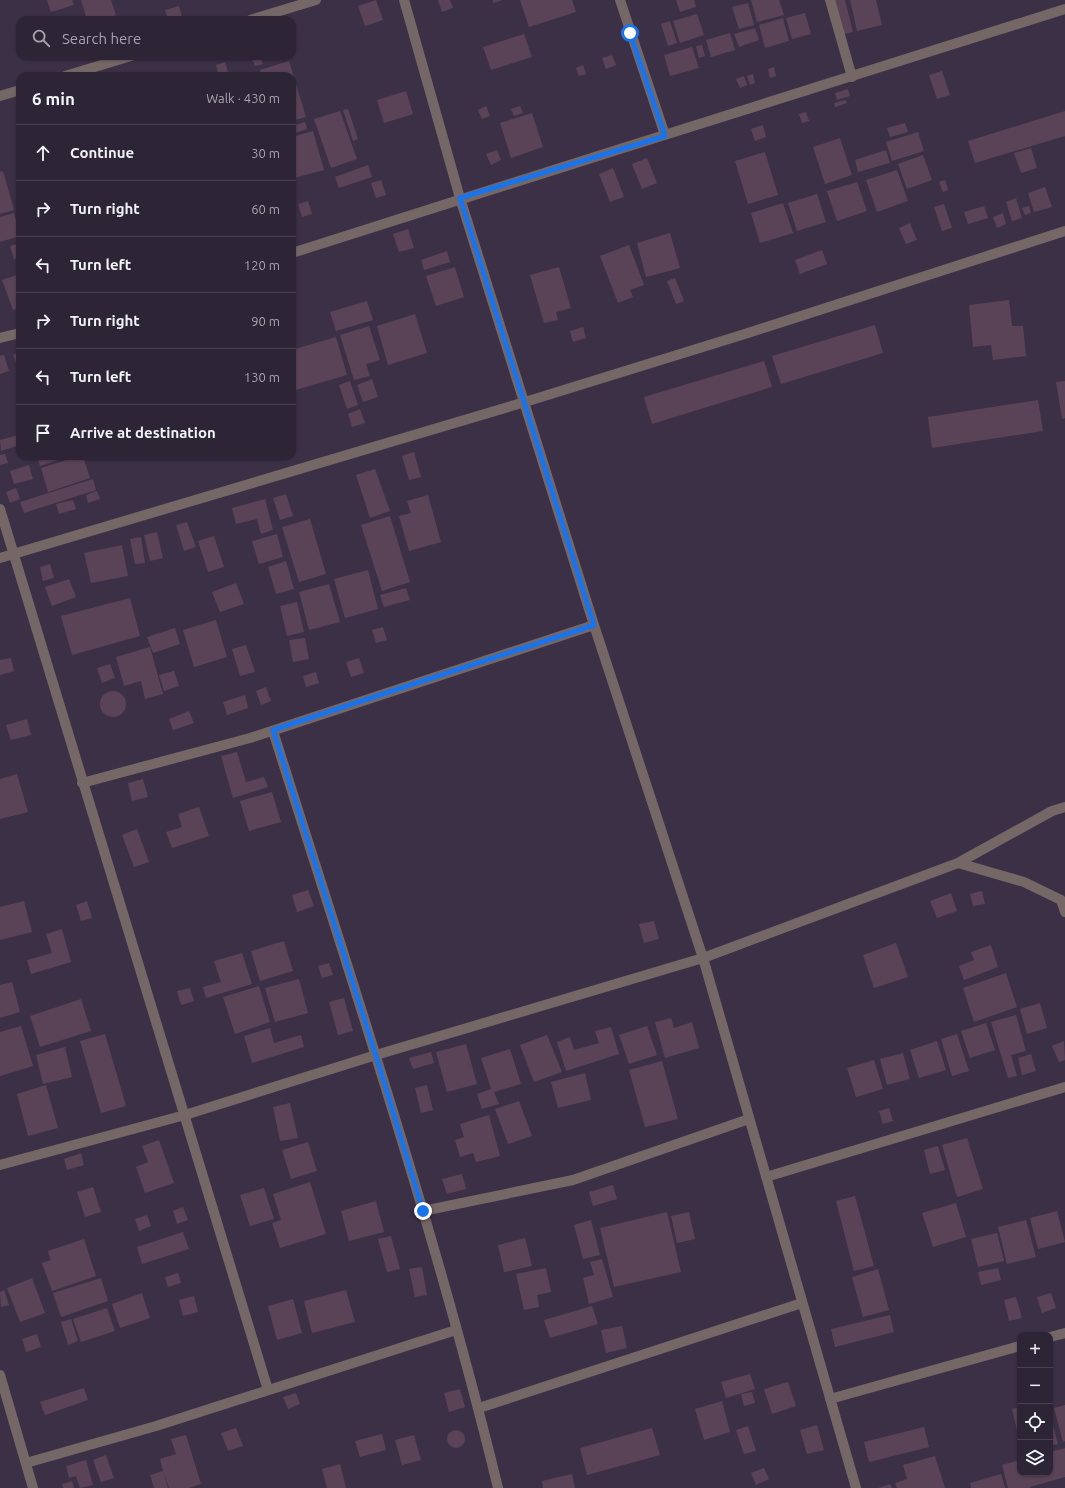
<!DOCTYPE html>
<html lang="en">
<head>
<meta charset="utf-8">
<style>
  :root { --surface:#2d2435; --page:#393041; --text:#f1f3f6; --muted:#a7a4ad; --line:#484150 }
  body { margin:0; font-family:Ubuntu,sans-serif; background:var(--page); color:var(--text) }
  .controls { position:absolute; right:12px; bottom:12px; display:grid; overflow:hidden; border-radius:8px; box-shadow:0 1px 3px #0004 }
  .controls button { width:36px; height:36px; display:grid; place-items:center; padding:0; border:0; border-bottom:1px solid var(--line); background:var(--surface); color:var(--text); font:20px sans-serif }
  .stop { position:absolute; width:12px; height:12px; margin:-9px; border:3px solid #1a73e8; border-radius:50%; background:#fff }
  .stop.end { background:#1a73e8; border-color:#fff; box-shadow:0 1px 4px #0008 }
  .list { margin:0; padding:0; list-style:none }
  h2 { display:flex; justify-content:space-between; align-items:center; height:52px; margin:0; padding:0 16px; font-size:17px }
  h2 small { font-size:13px; font-weight:400; color:var(--muted) }
  .list li { display:grid; grid-template-columns:26px 1fr auto; gap:12px; align-items:center; box-sizing:border-box; height:56px; padding:0 16px; border-top:1px solid var(--line) }
  .list b { display:block; font-size:15px; white-space:nowrap }
  .list em { font-size:13px; font-style:normal; color:var(--muted) }
  .icon { flex:none; width:22px; height:22px; fill:none; stroke:currentColor; stroke-width:2; stroke-linecap:round; stroke-linejoin:round }
  .map { position:relative; flex:none; width:1065px; height:1488px; overflow:hidden }
  .search { position:absolute; background:var(--surface); box-shadow:0 1px 3px #0004; left:16px; top:16px; width:280px; height:44px; display:flex; align-items:center; gap:10px; box-sizing:border-box; padding:0 14px; border-radius:12px; color:var(--muted); font-size:15px }
  .panel { position:absolute; background:var(--surface); box-shadow:0 1px 3px #0004; left:16px; top:72px; width:280px; height:388px; border-radius:12px }
  .map>svg:first-child { display:block }
  .building { fill:#5a4357 }
  .lines { fill:none; stroke-linecap:round; stroke-linejoin:round }
  .minor { stroke:#766767; stroke-width:10 }
  .route { stroke:#1a73e8; stroke-width:5 }
</style>
</head>
<body>
<div class="map">
<svg width="1065" height="1488" viewBox="0 0 1065 1488">
  <rect width="100%" height="100%" fill="#3c3047"/>
  <path class="building" d="M47,0H72L74,5L51,12Z
    M81,0H111L116,15L104,20H87Z
    M376,0L383,20L365,26L358,6Z
    M438,0H450L453,8L442,12Z
    M493,0H503L493,3Z
    M520,0H572L576,12L529,27Z
    M676,0H694L696,7L680,12Z
    M751,0H779L784,15L757,22Z
    M832,0H845L853,32L841,35Z
    M850,0H876L882,25L857,31Z
    M748,3L754,25L739,29L732,7Z
    M179,6L182,17L168,20L165,10Z
    M805,13L811,34L792,39L786,18Z
    M697,14L704,35L680,43L673,21Z
    M783,18L789,41L765,48L759,25Z
    M670,21L677,43L668,46L661,24Z
    M755,28L759,40L739,47L734,34Z
    M730,33L735,50L711,57L706,40Z
    M524,34L532,57L491,70L483,47Z
    M702,45L705,56L699,58L696,46Z
    M692,47L699,68L670,76L664,55Z
    M612,55L616,65L606,69L602,58Z
    M251,56H260L263,64L255,66Z
    M289,61L306,117L292,121V76H262L260,70Z
    M225,62L229,75L219,76L216,65Z
    M583,65L586,74L579,76L576,68Z
    M774,67L776,76L770,78L768,69Z
    M942,71L950,95L937,99L929,75Z
    M255,73L256,76H245Z
    M753,74L755,83L750,85L747,76Z
    M744,76L747,85L740,88L736,79Z
    M848,89L850,96L837,100L835,93Z
    M406,91L413,114L384,123L377,100Z
    M846,100L847,103L835,107L834,103Z
    M486,106L490,116L482,119L478,110Z
    M520,106L523,113L514,116L511,109Z
    M348,109L358,139L353,141L343,110Z
    M340,111L357,159L331,168L314,119Z
    M1065,111V136L975,163L968,141Z
    M806,112L809,121L802,123L799,114Z
    M532,113L543,147L511,158L500,123Z
    M305,122L307,129L292,134V126Z
    M905,123L908,132L890,137L887,128Z
    M763,125L766,137L755,141L751,129Z
    M313,131L324,170L294,178L292,172V137Z
    M918,132L924,151L892,161L886,142Z
    M840,138L852,175L825,184L813,147Z
    M1031,148L1037,168L1021,173L1014,153Z
    M497,150L501,160L491,165L486,154Z
    M886,150L890,163L858,172L855,160Z
    M765,152L778,195L748,204L735,161Z
    M923,155L932,180L907,189L898,164Z
    M647,158L657,183L642,189L632,164Z
    M368,165L372,177L339,188L335,177Z
    M613,168L624,197L610,202L599,174Z
    M897,170L908,201L877,212L866,180Z
    M3,171L14,210L0,214V172Z
    M381,180L386,195L376,198L371,183Z
    M945,180L948,190L943,192L939,182Z
    M857,182L867,211L837,221L827,191Z
    M1045,187L1052,207L1034,212L1028,193Z
    M817,194L826,222L797,231L788,203Z
    M1016,198L1022,218L1012,221L1006,202Z
    M308,201L312,214L302,217L298,204Z
    M783,203L793,233L760,243L751,213Z
    M944,204L952,228L942,231L934,207Z
    M984,206L988,218L968,224L964,212Z
    M1029,206L1031,213L1025,215L1022,208Z
    M14,213L20,236L0,242V217Z
    M1003,213L1006,224L997,228L993,217Z
    M910,223L917,240L906,244L899,228Z
    M408,229L414,248L399,252L393,234Z
    M670,233L680,268L646,277L637,243Z
    M20,243V257L14,259L10,246Z
    M629,245L644,285L630,290L633,297L618,303L600,256Z
    M822,250L827,264L800,274L795,260Z
    M447,251L450,262L424,270L421,260Z
    M20,260V273L16,261Z
    M455,267L464,297L436,306L426,276Z
    M559,267L571,308L556,312L558,320L544,323L530,275Z
    M17,275L20,284V308L13,310L2,280Z
    M675,278L684,301L676,304L667,281Z
    M1009,300L1012,326H1023L1026,356L993,360L991,345L973,347L969,305Z
    M367,301L373,320L336,331L330,312Z
    M415,314L427,353L388,365L377,326Z
    M875,325L883,353L781,384L772,356Z
    M369,326L380,360L366,364L370,376L354,380L340,335Z
    M583,327L586,338L573,342L570,331Z
    M336,337L347,375L292,391V341L295,349Z
    M20,352V372L13,355Z
    M4,355L9,371L0,374V356Z
    M764,361L772,387L652,424L644,397Z
    M372,379L378,397L363,402L357,385Z
    M350,381L358,405L347,409L339,385Z
    M1065,381V418L1062,419L1056,382Z
    M1038,400L1043,431L932,448L928,417Z
    M360,409L365,423L352,427L348,414Z
    M18,435L20,445L1,451L0,440Z
    M414,452L421,477L409,480L402,456Z
    M5,454L8,463L0,465V455Z
    M37,456H70L40,466Z
    M79,456H83L90,478L48,492L41,468Z
    M204,456H214L204,459Z
    M29,465L33,479L14,484L10,471Z
    M375,469L390,511L370,518L356,475Z
    M93,479L96,490L24,513L20,502Z
    M16,488L20,499L10,503L6,492Z
    M97,491L100,499L88,503L86,495Z
    M286,494L293,516L280,520L273,498Z
    M428,495L441,542L409,551L399,516L411,513L407,501Z
    M265,499L273,530L261,534L257,519L236,524L232,508Z
    M73,500L76,509L59,514L56,504Z
    M390,516L410,582L382,591L361,525Z
    M310,519L326,574L299,582L282,527Z
    M187,522L196,547L184,551L176,525Z
    M157,532L163,558L150,561L144,535Z
    M277,534L283,557L259,564L252,541Z
    M214,536L224,567L208,572L198,541Z
    M141,537L145,563L135,564L130,539Z
    M122,545L128,576L91,583L84,553Z
    M286,561L294,589L276,594L268,567Z
    M50,564L54,578L43,581L40,567Z
    M368,570L378,609L345,618L334,579Z
    M69,579L76,597L52,606L45,587Z
    M236,583L244,604L220,612L212,592Z
    M329,584L340,622L309,630L299,592Z
    M406,588L410,600L384,607L380,595Z
    M130,598L140,636L72,655L61,616Z
    M297,602L304,632L287,636L280,606Z
    M216,620L227,657L194,667L183,630Z
    M383,627L387,640L376,643L372,630Z
    M175,628L180,644L153,653L147,637Z
    M305,638L309,659L293,662L289,640Z
    M246,645L255,672L240,676L232,649Z
    M150,647L163,694L145,699L141,681L124,686L116,657Z
    M11,658L14,671L0,675V660Z
    M359,658L364,673L351,677L346,662Z
    M110,664L115,678L102,683L97,668Z
    M174,671L179,686L164,691L159,675Z
    M316,672L319,683L306,687L303,676Z
    M266,687L271,701L261,705L256,691Z
    M100 704a13 13 0 1 1 26 0a13 13 0 1 1-26 0Z
    M245,695L248,708L227,715L223,702Z
    M189,711L194,723L173,730L169,719Z
    M27,719L31,735L11,740L6,725Z
    M237,752L246,782L264,777L268,787L233,798L221,756Z
    M17,774L28,812L0,819V779Z
    M143,779L148,797L132,801L128,783Z
    M272,792L281,822L249,831L240,801Z
    M199,807L209,836L172,848L166,832L182,827L178,814Z
    M137,829L149,862L134,867L122,835Z
    M308,890L314,906L297,912L292,895Z
    M982,891L985,904L973,906L970,894Z
    M951,893L957,911L937,918L930,901Z
    M24,901L32,932L0,940V907Z
    M87,901L92,918L81,921L76,905Z
    M654,921L659,939L644,943L639,924Z
    M62,929L71,962L31,974L27,960L52,953L46,934Z
    M284,941L293,971L260,981L251,951Z
    M896,943L908,977L874,988L863,955Z
    M991,945L998,967L964,980L959,966L974,960L971,952Z
    M242,953L252,984L206,998L203,987L221,982L214,961Z
    M329,963L333,975L322,978L318,966Z
    M1006,973L1017,1007L974,1022L963,988Z
    M299,979L308,1013L275,1022L265,988Z
    M12,982L20,1012L0,1018V985Z
    M259,986L270,1022L235,1034L223,997Z
    M190,988L194,1001L181,1005L177,991Z
    M344,998L353,1031L338,1035L329,1002Z
    M81,999L91,1031L40,1047L30,1016Z
    M1040,1003L1047,1028L1027,1034L1020,1009Z
    M1016,1015L1026,1051L1011,1055L1017,1076L1008,1078L991,1022Z
    M671,1018L674,1028L692,1022L699,1048L665,1058L655,1022Z
    M986,1023L995,1050L970,1058L961,1031Z
    M21,1026L33,1066L0,1076V1032Z
    M647,1026L657,1055L629,1064L619,1035Z
    M611,1027L619,1054L566,1071L557,1042L570,1037L574,1050L599,1043L595,1031Z
    M270,1028L274,1043L301,1035L304,1047L252,1063L244,1036Z
    M105,1034L126,1106L101,1113L80,1041Z
    M957,1034L969,1071L952,1076L941,1039Z
    M547,1035L562,1072L534,1082L520,1045Z
    M937,1041L946,1070L919,1078L910,1050Z
    M1064,1041L1065,1060L1059,1062L1052,1046Z
    M466,1044L477,1084L447,1092L436,1052Z
    M65,1047L72,1077L43,1084L36,1055Z
    M510,1049L521,1084L494,1092L499,1104L482,1109L477,1094L491,1089L481,1058Z
    M431,1052L434,1063L413,1069L409,1058Z
    M903,1053L910,1079L887,1085L880,1059Z
    M1031,1054L1036,1071L1022,1075L1018,1058Z
    M874,1060L883,1089L856,1097L847,1068Z
    M662,1061L678,1119L645,1127L629,1070Z
    M585,1073L591,1100L558,1108L551,1082Z
    M46,1085L58,1128L28,1136L17,1094Z
    M427,1085L433,1110L421,1113L415,1088Z
    M519,1101L532,1136L508,1144L495,1109Z
    M290,1103L298,1138L280,1141L273,1107Z
    M889,1108L893,1121L883,1124L879,1111Z
    M489,1115L500,1156L476,1162L473,1153L460,1157L455,1140L464,1137L460,1124Z
    M967,1138L983,1189L957,1197L942,1145Z
    M159,1140L174,1183L145,1193L136,1167L148,1162L142,1146Z
    M308,1142L317,1171L291,1179L282,1150Z
    M938,1146L945,1170L930,1174L924,1150Z
    M81,1153L84,1165L67,1170L64,1159Z
    M462,1174L466,1189L447,1194L442,1179Z
    M310,1182L326,1234L280,1248L272,1223L281,1220L273,1194Z
    M613,1185L617,1199L593,1206L589,1192Z
    M93,1187L101,1212L85,1217L77,1192Z
    M264,1188L274,1219L250,1226L240,1195Z
    M855,1196L874,1266L854,1271L836,1201Z
    M376,1201L384,1232L349,1241L341,1211Z
    M956,1203L966,1237L933,1247L922,1213Z
    M183,1207L188,1220L177,1224L173,1211Z
    M1057,1211L1065,1242L1038,1249L1030,1218Z
    M667,1212L681,1272L614,1287L600,1228Z
    M689,1212L695,1239L677,1243L671,1216Z
    M147,1215L151,1226L139,1231L135,1219Z
    M591,1220L600,1255L583,1259L574,1225Z
    M1026,1220L1036,1257L1007,1264L998,1227Z
    M183,1232L189,1249L142,1264L137,1247Z
    M997,1233L1004,1261L978,1267L971,1239Z
    M391,1236L400,1269L387,1272L378,1239Z
    M525,1238L532,1266L504,1272L498,1245Z
    M84,1239L96,1276L52,1291L42,1263L51,1260L48,1251Z
    M602,1259L613,1297L589,1304L583,1278L594,1275L590,1262Z
    M422,1267L427,1295L415,1297L409,1269Z
    M546,1268L551,1292L537,1295L539,1307L524,1310L516,1274Z
    M998,1268L1001,1280L981,1285L978,1272Z
    M878,1269L889,1310L863,1317L852,1277Z
    M178,1273L181,1283L168,1287L165,1277Z
    M32,1278L45,1313L20,1322L7,1288Z
    M101,1278L108,1301L61,1317L53,1293Z
    M4,1290L9,1305L1,1307L0,1292Z
    M346,1290L355,1322L312,1333L304,1301Z
    M142,1293L150,1318L120,1328L112,1304Z
    M1051,1293L1056,1308L1042,1313L1037,1297Z
    M194,1296L198,1312L183,1316L179,1300Z
    M1016,1297L1022,1318L1009,1321L1004,1300Z
    M293,1299L302,1333L277,1340L268,1306Z
    M592,1306L598,1324L550,1338L544,1320Z
    M107,1308L115,1331L81,1342L73,1319Z
    M890,1315L894,1332L835,1347L831,1329Z
    M71,1319L78,1341L68,1345L61,1322Z
    M622,1326L627,1348L606,1353L601,1330Z
    M37,1334L41,1347L26,1352L22,1339Z
    M750,1374L755,1389L726,1398L721,1382Z
    M788,1382L796,1406L772,1414L764,1389Z
    M84,1388L88,1400L45,1415L40,1402Z
    M460,1389L465,1407L449,1412L444,1393Z
    M752,1392L755,1403L744,1406L741,1394Z
    M296,1393L300,1404L288,1409L283,1397Z
    M722,1401L730,1432L704,1440L695,1409Z
    M1065,1405V1441L1063,1442L1054,1408Z
    M1020,1407V1439H1019L1012,1409Z
    M1050,1414L1058,1444L1050,1446Z
    M817,1425L824,1450L807,1454L800,1430Z
    M748,1426L756,1451L744,1454L736,1430Z
    M924,1427L929,1447L869,1462L864,1442Z
    M236,1428L243,1446L228,1451L221,1433Z
    M652,1428L660,1455L587,1475L580,1448Z
    M447 1439a9 9 0 1 1 18 0a9 9 0 1 1-18 0Z
    M382,1434L386,1450L360,1457L355,1441Z
    M186,1435L201,1484L189,1488H169L164,1473L168,1488H154L150,1475L163,1471L160,1459L176,1454L171,1439Z
    M414,1435L421,1460L402,1465L395,1440Z
    M1065,1448V1477L1030,1487V1488H1008L1002,1465L1020,1460V1473H1050V1452Z
    M106,1455L114,1478L101,1482L93,1460Z
    M935,1456L945,1488H897L895,1483L907,1479L903,1465Z
    M86,1460L93,1485L80,1488L76,1476L69,1478L66,1466Z
    M340,1464L346,1488H327L322,1469Z
    M764,1468L769,1479L756,1485L751,1473Z
    M572,1474L575,1488H543L542,1481Z
    M1001,1474L1005,1488H971L970,1483Z
    M72,1481L74,1488H63L62,1484Z
    M890,1484L892,1488H878Z"/>
  <g class="lines">
    <path class="minor" d="M404,0L460,198L594,625L703,958L856,1488
      M620,0L665,135
      M830,0L852,77
      M250,20L316,0
      M65,76L131,56
      M0,96L20,90
      M292,253C549,170 808,91 1065,9
      M0,338L20,333
      M0,509L268,1390
      M0,558L525,402L748,333L1065,231
      M273,731C352,982 436,1232 498,1488
      M82,783L250,738L594,625
      M958,863L1052,811L1065,807
      M0,1165L185,1115L376,1055L703,958L958,863L1024,882L1061,900L1065,912
      M766,1177L1065,1087
      M423,1211L573,1180L749,1119
      M1050,1337L1065,1333
      M0,1375L33,1488
      M830,1399L1020,1346
      M479,1408L802,1303
      M26,1463L156,1426L456,1330"/>
  </g>
  <g class="lines">
    <path class="route" d="M423,1211L381,1072L273,730L594,625L460,198L665,136L630,33"/>
  </g>
</svg>
<div class="controls">
<button>+</button>
<button>−</button>
<button><svg class="icon" aria-label="locate" viewBox="0 0 24 24"><circle cx="12" cy="12" r="6"/><path d="M12 2v4M12 18v4M2 12h4M18 12h4"/></svg></button>
<button><svg class="icon" aria-label="layers" viewBox="0 0 24 24"><path d="M12 4l9 5-9 5-9-5zM3 14l9 5 9-5"/></svg></button>
</div>
<div class="stop" style="left:630px;top:33px"></div>
<div class="stop end" style="left:423px;top:1211px"></div>
<div class="search"><svg class="icon" aria-label="search" viewBox="0 0 24 24"><circle cx="10" cy="10" r="6"/><path d="M15 15l6 6"/></svg>Search here</div>
<section class="panel">
<h2>6 min<small>Walk · 430 m</small></h2>
<ul class="list">
<li><svg class="icon" aria-label="ahead" viewBox="0 0 24 24"><path d="M12 20V5M6 11l6-6 6 6"/></svg><div><b>Continue</b></div><em>30 m</em></li>
<li><svg class="icon" aria-label="right" viewBox="0 0 24 24"><path d="M7 20v-9h11M14 6l5 5-5 5"/></svg><div><b>Turn right</b></div><em>60 m</em></li>
<li><svg class="icon" aria-label="left" viewBox="0 0 24 24"><path d="M17 20v-9H6M10 6l-5 5 5 5"/></svg><div><b>Turn left</b></div><em>120 m</em></li>
<li><svg class="icon" aria-label="right" viewBox="0 0 24 24"><path d="M7 20v-9h11M14 6l5 5-5 5"/></svg><div><b>Turn right</b></div><em>90 m</em></li>
<li><svg class="icon" aria-label="left" viewBox="0 0 24 24"><path d="M17 20v-9H6M10 6l-5 5 5 5"/></svg><div><b>Turn left</b></div><em>130 m</em></li>
<li><svg class="icon" aria-label="arrive" viewBox="0 0 24 24"><path d="M6 21V4h12l-3 4 3 4H6"/></svg><div><b>Arrive at destination</b></div></li>
</ul>
</section>
</div>
</body>
</html>
